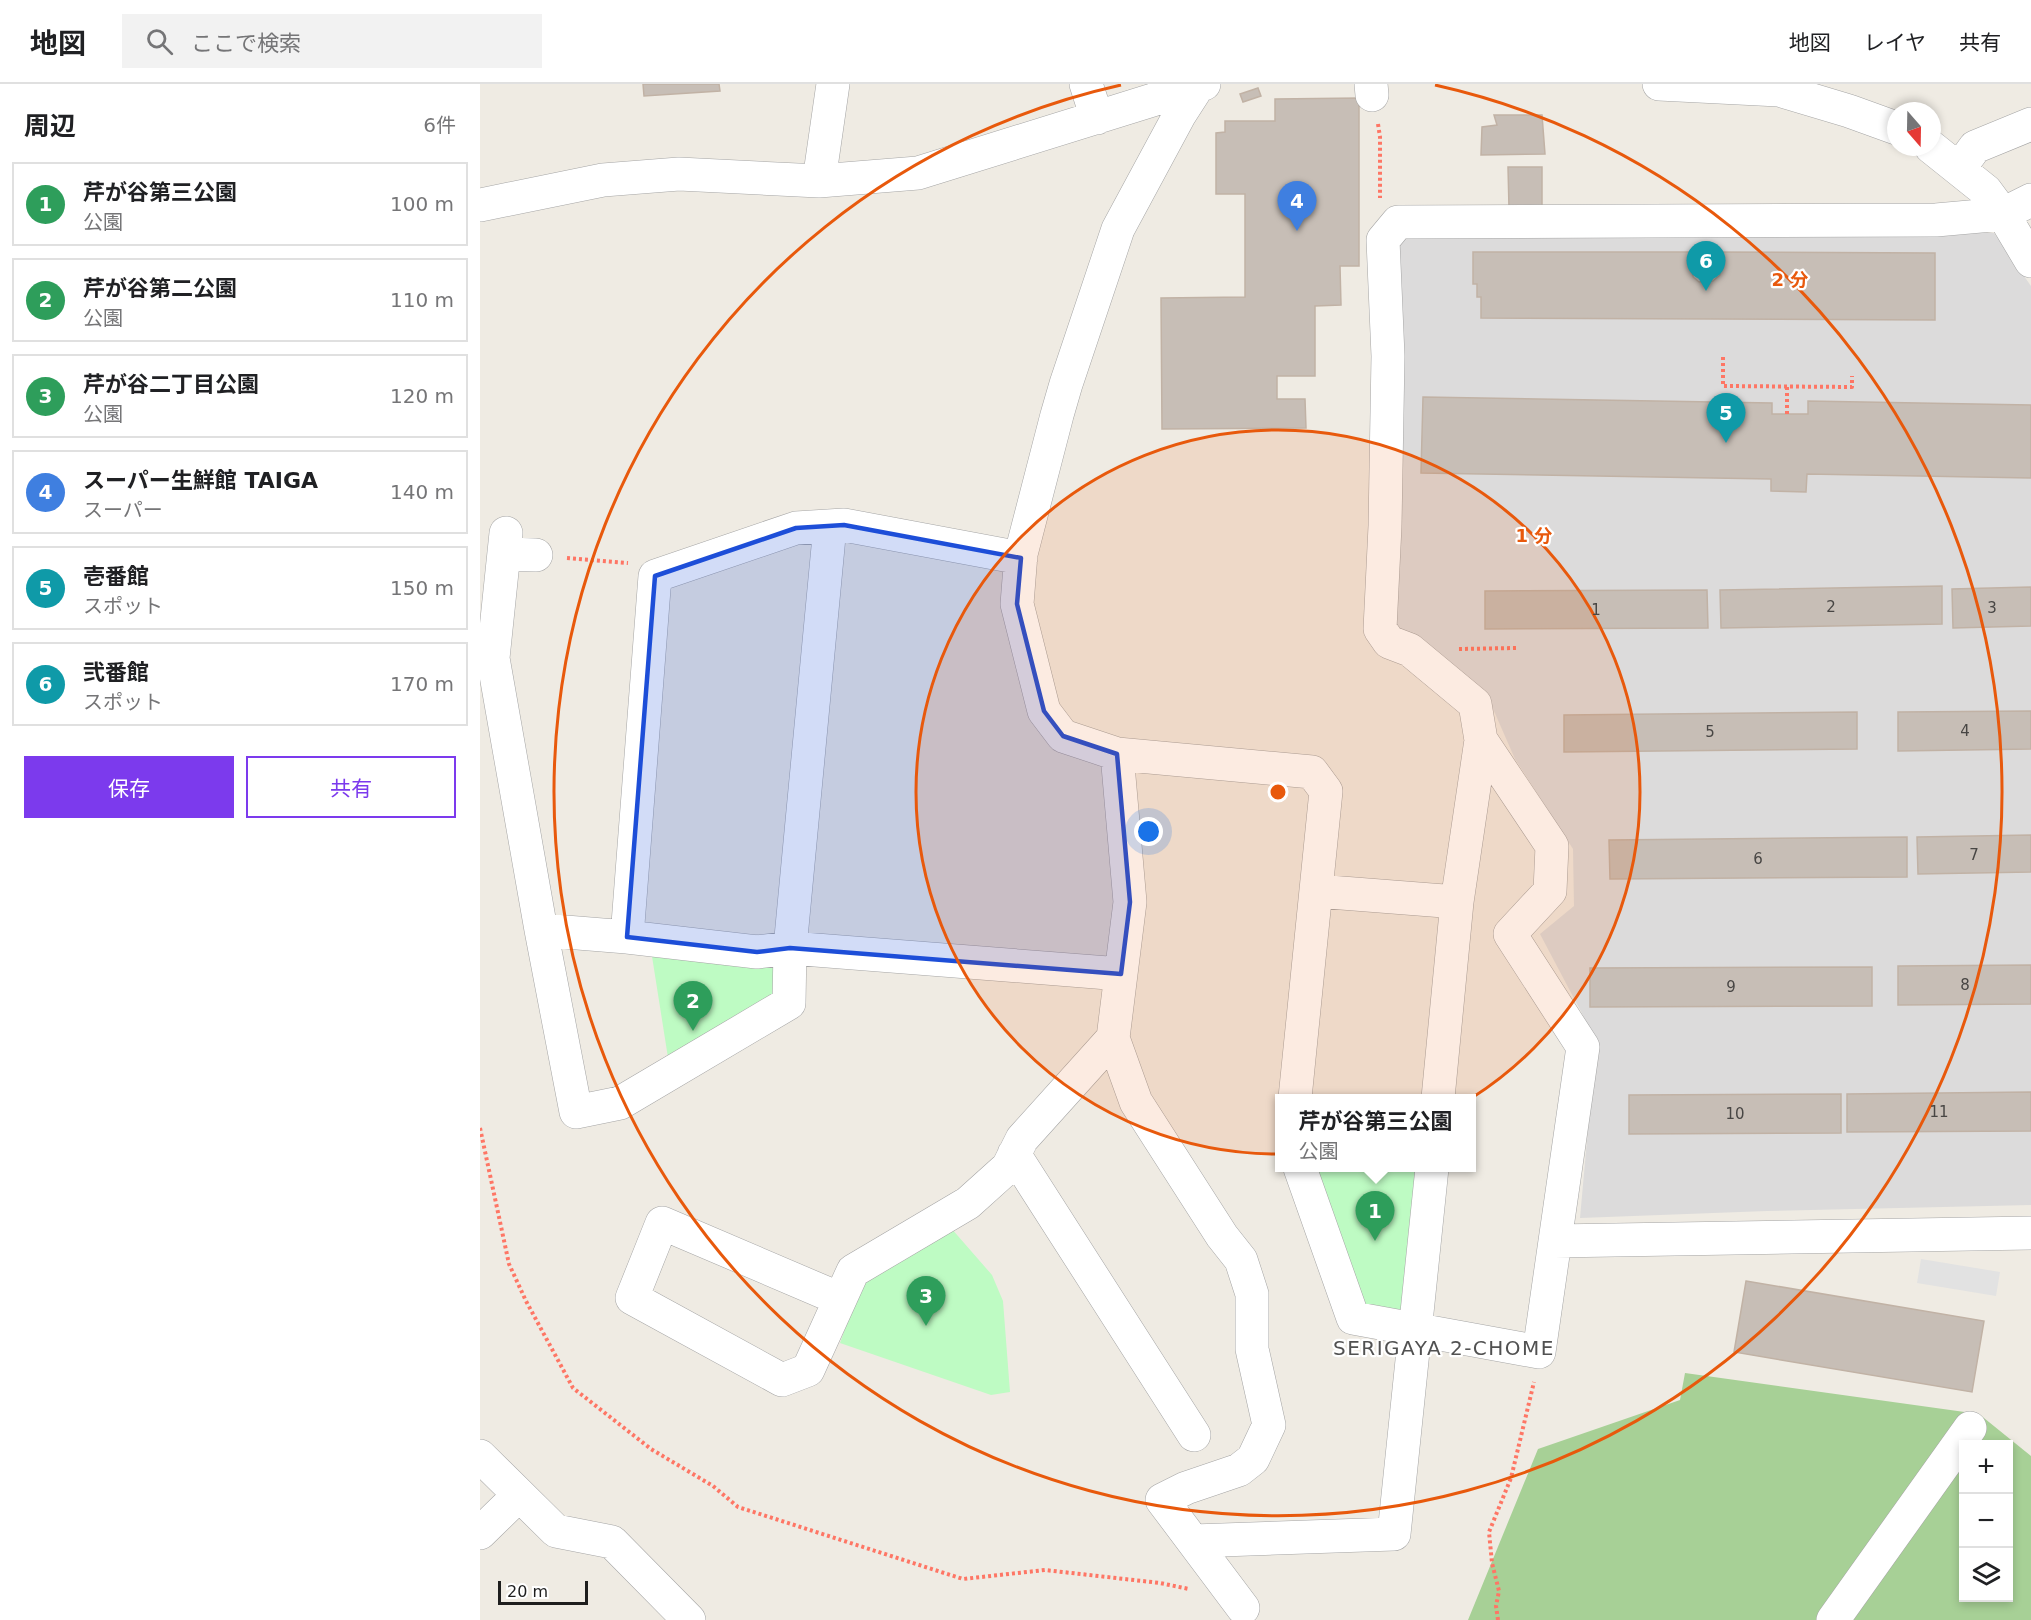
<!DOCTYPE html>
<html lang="ja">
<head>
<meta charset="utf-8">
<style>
  :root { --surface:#fff; --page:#f2f2f2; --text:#202124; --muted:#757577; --line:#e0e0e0; --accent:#7c3aed }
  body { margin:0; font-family:"DejaVu Sans","Noto Sans JP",sans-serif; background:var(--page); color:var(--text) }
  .controls { position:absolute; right:18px; bottom:18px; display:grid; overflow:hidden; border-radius:0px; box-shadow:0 3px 9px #0003 }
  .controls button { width:54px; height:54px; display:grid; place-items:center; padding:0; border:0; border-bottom:2px solid var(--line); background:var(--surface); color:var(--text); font:30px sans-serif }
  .compass { position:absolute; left:1407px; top:18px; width:54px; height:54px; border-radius:50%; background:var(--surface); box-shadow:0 3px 9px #0003; rotate:160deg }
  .scale { position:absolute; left:18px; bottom:15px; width:90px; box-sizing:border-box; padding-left:6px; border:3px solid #1e1e1e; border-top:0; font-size:16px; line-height:21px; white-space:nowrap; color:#1e1e1e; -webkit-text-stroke:4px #fff; paint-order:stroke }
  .you { position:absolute; left:669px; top:748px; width:21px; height:21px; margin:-15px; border:4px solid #fff; border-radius:50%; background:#1a73e8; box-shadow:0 0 0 9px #1a73e833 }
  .badge { display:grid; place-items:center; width:39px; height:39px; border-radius:50%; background:var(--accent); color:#fff; font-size:20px; font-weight:700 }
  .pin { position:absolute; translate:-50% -50px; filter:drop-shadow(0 2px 3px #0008) }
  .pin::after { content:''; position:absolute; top:32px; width:21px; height:18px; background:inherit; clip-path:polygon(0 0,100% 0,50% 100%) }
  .popup { position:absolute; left:795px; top:1010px; width:201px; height:78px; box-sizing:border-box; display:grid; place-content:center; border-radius:0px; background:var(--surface); filter:drop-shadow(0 2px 4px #0005); font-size:20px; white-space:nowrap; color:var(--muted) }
  .popup b { font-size:22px; color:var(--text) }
  .popup::after { content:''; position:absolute; left:50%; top:100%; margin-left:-12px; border:12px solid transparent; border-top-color:var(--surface) }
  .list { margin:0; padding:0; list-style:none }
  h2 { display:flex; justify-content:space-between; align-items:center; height:78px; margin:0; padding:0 24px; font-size:26px }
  h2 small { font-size:20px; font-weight:400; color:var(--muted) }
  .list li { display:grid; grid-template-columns:39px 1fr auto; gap:18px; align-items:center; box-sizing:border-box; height:84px; margin:0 12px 12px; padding:0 12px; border:2px solid var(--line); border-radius:0px }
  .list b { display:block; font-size:22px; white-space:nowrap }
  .list p { margin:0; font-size:20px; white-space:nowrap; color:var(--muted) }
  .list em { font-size:20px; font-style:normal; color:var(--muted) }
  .actions { display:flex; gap:12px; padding:18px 24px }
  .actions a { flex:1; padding:14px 0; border:2px solid var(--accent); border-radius:0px; text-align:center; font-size:21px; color:var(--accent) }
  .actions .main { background:var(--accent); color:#fff }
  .icon { flex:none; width:33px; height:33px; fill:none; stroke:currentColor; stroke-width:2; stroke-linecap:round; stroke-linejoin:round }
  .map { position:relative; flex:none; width:1551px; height:1536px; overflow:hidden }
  header { display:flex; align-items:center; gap:36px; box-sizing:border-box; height:84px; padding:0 30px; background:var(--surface); border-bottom:2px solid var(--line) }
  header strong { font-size:28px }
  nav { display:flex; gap:33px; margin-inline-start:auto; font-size:21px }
  .search { width:420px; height:54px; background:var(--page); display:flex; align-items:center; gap:15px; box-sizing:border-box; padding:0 21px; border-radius:0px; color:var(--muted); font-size:22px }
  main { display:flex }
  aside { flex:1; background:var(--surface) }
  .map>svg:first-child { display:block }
  .residential { fill:#dcdbdb }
  .forest { fill:#a7d096; fill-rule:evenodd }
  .park { fill:#befbc3 }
  .parking { fill:#e2e2e2 }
  .building { fill:#c7beb6; stroke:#c1b2a5; stroke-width:1.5 }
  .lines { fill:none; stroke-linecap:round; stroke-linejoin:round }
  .minor-casing { stroke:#a5a5a5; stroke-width:34 }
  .path { stroke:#fe7665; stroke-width:4; stroke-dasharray:3 3; stroke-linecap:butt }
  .minor { stroke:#fff; stroke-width:33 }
  .marked { fill:#1d4ed8; fill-opacity:0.2; stroke:#1d4ed8; stroke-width:4.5; stroke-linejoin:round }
  .ring { fill:none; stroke:#e8590c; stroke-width:3 }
  .labels { text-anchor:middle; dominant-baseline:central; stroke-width:4.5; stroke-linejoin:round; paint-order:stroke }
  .number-label { font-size:15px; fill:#484644 }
  .neighbourhood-label { font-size:20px; letter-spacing:1.5px; fill:#515151; stroke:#fff }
  .centre { fill:#e8590c; stroke:#fff; stroke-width:3 }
  .ring-label { font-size:18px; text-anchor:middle; font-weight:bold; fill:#e8590c; stroke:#fff; stroke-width:4.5; stroke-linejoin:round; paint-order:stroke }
</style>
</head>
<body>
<header>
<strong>地図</strong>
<div class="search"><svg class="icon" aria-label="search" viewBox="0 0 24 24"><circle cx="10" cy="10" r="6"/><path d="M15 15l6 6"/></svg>ここで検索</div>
<nav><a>地図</a><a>レイヤ</a><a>共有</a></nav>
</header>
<main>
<aside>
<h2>周辺<small>6件</small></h2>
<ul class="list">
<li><span class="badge" style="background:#2e9e5b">1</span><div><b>芹が谷第三公園</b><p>公園</p></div><em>100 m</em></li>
<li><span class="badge" style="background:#2e9e5b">2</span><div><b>芹が谷第二公園</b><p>公園</p></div><em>110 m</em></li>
<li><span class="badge" style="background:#2e9e5b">3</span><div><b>芹が谷二丁目公園</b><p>公園</p></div><em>120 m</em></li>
<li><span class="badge" style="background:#3f7fe0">4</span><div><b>スーパー生鮮館 TAIGA</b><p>スーパー</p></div><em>140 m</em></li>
<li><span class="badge" style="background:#0f9aa8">5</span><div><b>壱番館</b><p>スポット</p></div><em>150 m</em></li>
<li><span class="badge" style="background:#0f9aa8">6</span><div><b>弐番館</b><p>スポット</p></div><em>170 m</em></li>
</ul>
<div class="actions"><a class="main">保存</a><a>共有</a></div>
</aside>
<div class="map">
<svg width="1551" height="1536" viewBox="0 0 1551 1536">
  <rect width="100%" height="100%" fill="#efebe3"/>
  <path class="residential" d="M923,148L1514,149L1551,202V1121L1287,1127L1100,1134L1116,956L1060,850L1094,822L1093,765L1035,675L1007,611L911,545L914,160Z"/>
  <path class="forest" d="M1205,1289L1499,1330L1551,1372V1536H988L1058,1365L1200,1316ZM1484,1360H1528V1514H1484Z"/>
  <path class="park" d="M171,866L298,874V914L189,980Z
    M830,1084H902L941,1089L925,1233L881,1225Z
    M471,1144L512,1191L523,1217L530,1308L511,1311L360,1259L382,1197Z"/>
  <path class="parking" d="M1441,1175L1520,1188L1516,1212L1437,1199Z"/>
  <path class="building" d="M163,0H239L240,7L164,12Z
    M778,4L781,12L763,18L760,10Z
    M879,14V182H860L861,221L835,222V292H797V315H825L826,344L682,345L681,214L765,213V110H736V49L745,48V37H795V15Z
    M1014,31H1062L1065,70L1001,71L1002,43L1017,41Z
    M1028,83H1062V125L1029,124Z
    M993,168H1213V193L1219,198L1233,197L1240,191V168L1455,169V236L1001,234V213H997V200H993Z
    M943,313L1292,319V330H1328V317L1551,321V394L1327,390L1326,408L1291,407V395L941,389Z
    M1462,502V540L1241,544L1240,506Z
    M1551,503V542L1473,544L1472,505Z
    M1227,506L1228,544L1005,545V507Z
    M1551,627V665L1418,667V628Z
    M1377,628V665L1084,668V631Z
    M1551,751V788L1438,790L1437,753Z
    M1427,753V793L1130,795L1129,756Z
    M1551,881V920L1418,921V882Z
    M1392,883V922L1110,923V884Z
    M1551,1008V1047L1367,1048V1010Z
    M1361,1010V1049L1149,1050V1011Z
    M1266,1197L1504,1237L1492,1308L1254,1268Z"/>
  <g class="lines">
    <defs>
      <path id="minor" d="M606,0L617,34
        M891,0L892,11
        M1179,0L1299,6L1369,27L1416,44
        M718,2L700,30L638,145L586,300L577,331L541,470L537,520L564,627L583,652L637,670L832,688L846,707L815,1014
        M1451,63L1506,107L1523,130L1551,177
        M1479,85L1495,63L1551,40
        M339,97L353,0
        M0,121L123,96L199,90L339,97L438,89L724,0
        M26,449L13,574L61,846L96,1028L140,1019L309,919L310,864L350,442
        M24,470L56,471
        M836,807L977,818L1001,656L995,620L930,566L909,558L900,545L905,442L908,272L903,156L918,138L1456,136L1523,130L1551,116
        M61,846L147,853L277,868L310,864L641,890
        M147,853L175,492L316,444L364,441L541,474
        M633,954L656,1018L742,1152L761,1176L772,1210V1265L789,1341L773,1375L759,1386L706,1404L682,1416L763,1524
        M958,1014L977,818
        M534,1070L714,1351
        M820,1084L873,1234L1059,1268L1103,963L1030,850L1070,807L1072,762L1001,656
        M1075,1157L1551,1149
        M360,1215L182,1139L152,1214L302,1296L328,1286L373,1187L488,1119L528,1083L542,1055L633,954L650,818L637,670
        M0,1372L76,1447L132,1458L209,1536
        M0,1449L39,1411
        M713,1457L914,1450L952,1084
        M1353,1536L1490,1344"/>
    </defs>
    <use href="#minor" class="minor-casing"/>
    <path class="path" d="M898,40L900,53V114
      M1243,273V302L1372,303V292
      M1307,330V302
      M87,474L148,479
      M979,565L1036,564
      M0,1044L29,1180L46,1217L93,1304L171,1365L233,1402L258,1423L483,1495L565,1486L680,1499L709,1505
      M1018,1536L1016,1522L1019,1507L1012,1479L1009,1448L1031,1394L1054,1298"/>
    <use href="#minor" class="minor"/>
  </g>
  <path class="marked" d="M364,441L541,474L537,520L564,627L583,652L637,670L650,818L641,890L310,864L277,868L147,853L175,492L316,444Z"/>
  <circle cx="798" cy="708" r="362" fill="#e8590c" fill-opacity=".12"/>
  <g class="ring">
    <circle cx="798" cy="708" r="362"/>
    <path d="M955 1A724 724 0 1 1 641 1"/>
  </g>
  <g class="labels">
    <g class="number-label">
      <text x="1351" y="523">2</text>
      <text x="1512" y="524">3</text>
      <text x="1116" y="526">1</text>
      <text x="1485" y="647">4</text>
      <text x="1230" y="648">5</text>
      <text x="1494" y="771">7</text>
      <text x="1278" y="775">6</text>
      <text x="1485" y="901">8</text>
      <text x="1251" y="903">9</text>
      <text x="1459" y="1028">11</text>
      <text x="1255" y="1030">10</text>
    </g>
    <g class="neighbourhood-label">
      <text x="964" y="1264">SERIGAYA 2-CHOME</text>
    </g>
  </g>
  <circle cx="798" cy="708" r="9" class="centre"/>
  <g class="ring-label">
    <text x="1310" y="202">2 分</text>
    <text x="1054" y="458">1 分</text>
  </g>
</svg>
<div class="controls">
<button>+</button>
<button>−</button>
<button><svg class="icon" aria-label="layers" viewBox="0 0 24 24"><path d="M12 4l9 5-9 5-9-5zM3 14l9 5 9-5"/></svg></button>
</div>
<svg class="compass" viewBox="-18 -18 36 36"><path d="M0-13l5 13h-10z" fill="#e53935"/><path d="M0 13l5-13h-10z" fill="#757577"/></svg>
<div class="scale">20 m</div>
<div class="you"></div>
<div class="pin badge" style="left:895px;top:1157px;background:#2e9e5b">1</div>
<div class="popup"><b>芹が谷第三公園</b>公園</div>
<div class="pin badge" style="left:213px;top:947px;background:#2e9e5b">2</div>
<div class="pin badge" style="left:446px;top:1242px;background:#2e9e5b">3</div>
<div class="pin badge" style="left:817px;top:147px;background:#3f7fe0">4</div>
<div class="pin badge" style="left:1246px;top:359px;background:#0f9aa8">5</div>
<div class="pin badge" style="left:1226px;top:207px;background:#0f9aa8">6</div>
</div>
</main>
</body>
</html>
